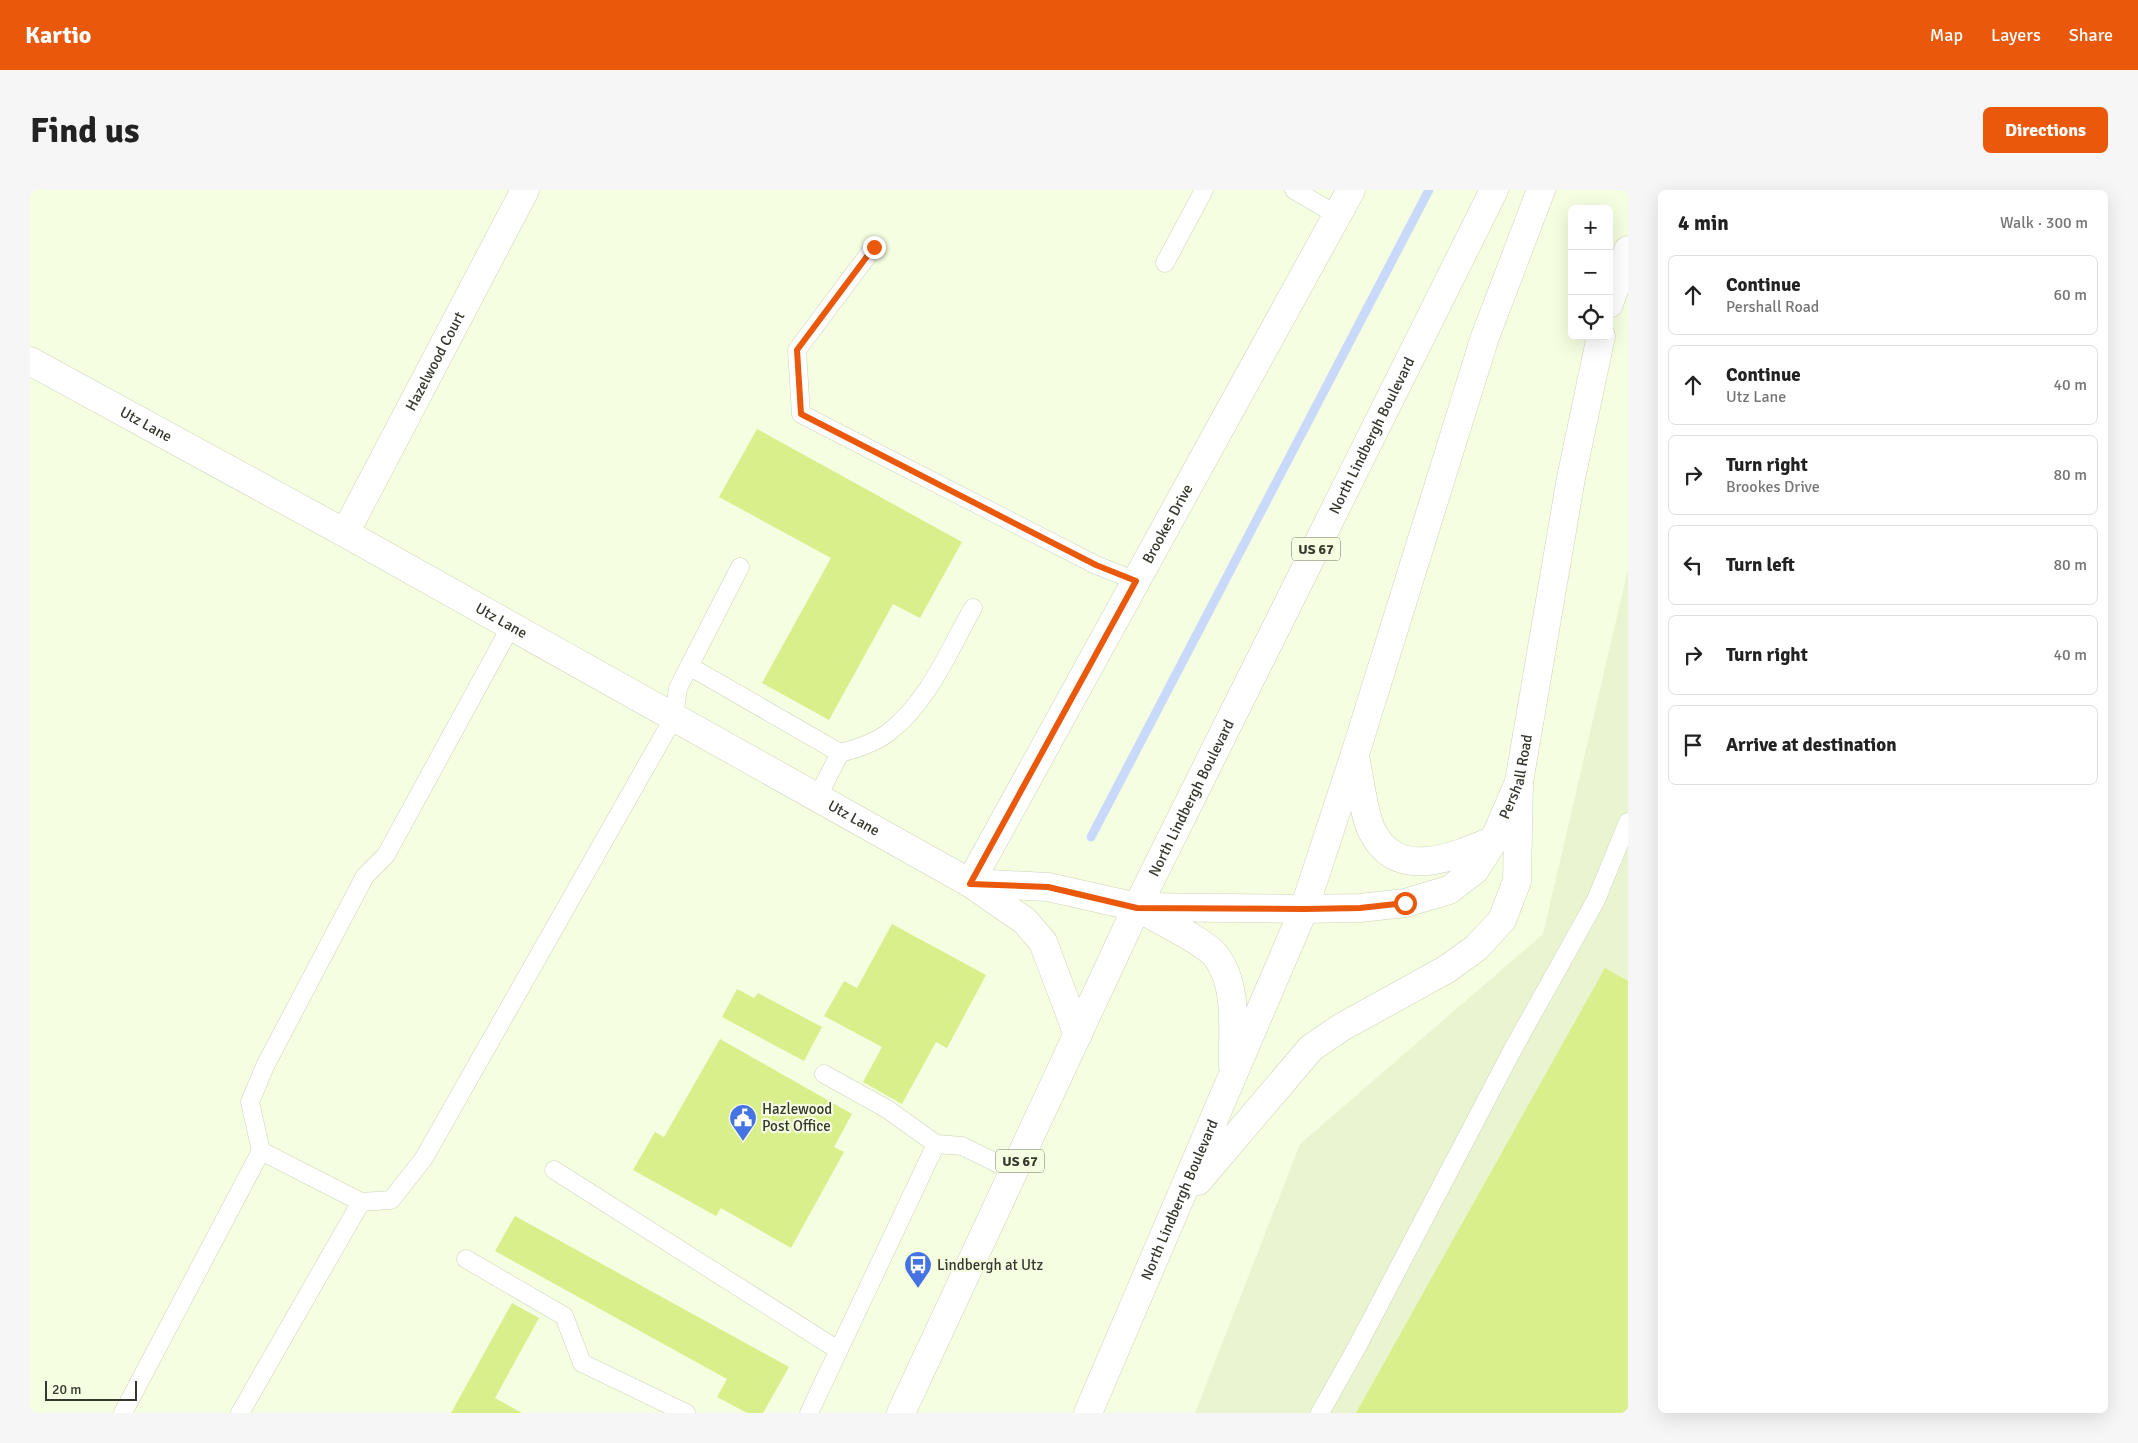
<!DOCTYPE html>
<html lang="en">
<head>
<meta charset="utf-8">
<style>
  :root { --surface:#fff; --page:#f6f6f6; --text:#222; --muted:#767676; --line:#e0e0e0; --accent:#ea580c }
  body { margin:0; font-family:Signika,sans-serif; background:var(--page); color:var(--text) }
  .controls { position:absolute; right:15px; top:15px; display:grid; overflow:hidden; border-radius:8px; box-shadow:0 5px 20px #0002 }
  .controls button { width:45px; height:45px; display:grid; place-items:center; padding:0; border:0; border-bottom:1px solid var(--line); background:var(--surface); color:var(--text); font:25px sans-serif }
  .scale { position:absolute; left:15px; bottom:12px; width:92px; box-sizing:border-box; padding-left:5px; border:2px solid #35382d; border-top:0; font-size:14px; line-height:18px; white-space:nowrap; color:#35382d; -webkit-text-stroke:4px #f6fee1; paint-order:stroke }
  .stop { position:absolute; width:15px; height:15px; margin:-11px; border:4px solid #ea580c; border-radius:50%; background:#fff }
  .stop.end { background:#ea580c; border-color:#fff; box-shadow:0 1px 5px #0008 }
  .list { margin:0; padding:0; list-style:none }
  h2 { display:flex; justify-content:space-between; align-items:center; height:65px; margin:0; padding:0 20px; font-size:21px }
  h2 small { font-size:16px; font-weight:400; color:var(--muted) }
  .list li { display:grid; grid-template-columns:32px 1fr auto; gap:15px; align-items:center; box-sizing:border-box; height:80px; margin:0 10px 10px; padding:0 10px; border:1px solid var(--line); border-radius:8px }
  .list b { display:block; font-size:19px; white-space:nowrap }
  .list p { margin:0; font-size:16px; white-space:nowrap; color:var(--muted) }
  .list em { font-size:16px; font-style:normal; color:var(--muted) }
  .icon { flex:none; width:28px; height:28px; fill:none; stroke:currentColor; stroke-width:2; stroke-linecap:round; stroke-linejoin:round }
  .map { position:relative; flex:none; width:1598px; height:1223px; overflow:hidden; border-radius:8px }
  header { display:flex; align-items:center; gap:30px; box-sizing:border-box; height:70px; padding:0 25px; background:var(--accent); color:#fff }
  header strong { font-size:24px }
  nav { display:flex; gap:28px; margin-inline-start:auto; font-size:18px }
  .intro { display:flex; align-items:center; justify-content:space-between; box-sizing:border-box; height:120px; padding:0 30px }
  h1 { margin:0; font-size:35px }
  .button { padding:12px 22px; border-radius:8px; background:var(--accent); color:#fff; font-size:18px; font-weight:700 }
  main { display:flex; gap:30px; padding:0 30px }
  aside { flex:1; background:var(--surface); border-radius:8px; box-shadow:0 5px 20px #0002 }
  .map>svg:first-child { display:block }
  .built { fill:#eaf4d0 }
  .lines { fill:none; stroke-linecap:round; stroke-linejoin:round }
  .stream { stroke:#c8d9fb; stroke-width:9 }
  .building { fill:#d8ef8c }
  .lane-casing { stroke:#ccd3b8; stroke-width:19 }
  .street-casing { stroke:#ccd3b8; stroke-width:29 }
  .secondary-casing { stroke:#ccd3b8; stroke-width:29 }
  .highway-casing { stroke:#ccd3b8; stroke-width:29 }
  .lane { stroke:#fff; stroke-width:18 }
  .street { stroke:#fff; stroke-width:28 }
  .secondary { stroke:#fff; stroke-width:28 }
  .highway { stroke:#fff; stroke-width:28 }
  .route { stroke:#ea580c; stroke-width:6 }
  .labels { text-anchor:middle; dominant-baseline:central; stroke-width:4.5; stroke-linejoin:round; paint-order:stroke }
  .shield { fill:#f6fee1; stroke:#6f7363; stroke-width:1 }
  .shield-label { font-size:14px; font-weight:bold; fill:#35382d }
  .street-label { font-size:15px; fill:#35382d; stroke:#f6fee1 }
  .poi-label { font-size:15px; fill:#35382d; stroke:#f6fee1; text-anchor:start }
</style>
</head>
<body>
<header>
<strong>Kartio</strong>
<nav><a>Map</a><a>Layers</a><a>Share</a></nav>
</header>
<div class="intro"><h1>Find us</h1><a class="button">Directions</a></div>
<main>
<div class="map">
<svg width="1598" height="1223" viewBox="0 0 1598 1223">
  <rect width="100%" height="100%" fill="#f6fee1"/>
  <path class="built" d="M1598,379V1223H1165L1270,954L1513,744Z"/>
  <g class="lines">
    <path class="stream" d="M1061,647L1399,0"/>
  </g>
  <path class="building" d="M727,239L932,352L890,428L863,414L799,530L732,493L801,368L689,307Z
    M862,734L956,785L917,858L906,852L872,914L833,892L852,857L794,826L814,791L827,798Z
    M1575,778L1598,791V1223H1326Z
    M707,799L724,808L728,803L792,837L774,871L692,827Z
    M690,849L822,924L804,957L814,962L761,1058L691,1018L686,1026L603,980L625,942L634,947Z
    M485,1026L759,1177L733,1223H717L687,1207L697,1189L465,1061Z
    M482,1113L509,1128L465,1208L492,1223H421Z"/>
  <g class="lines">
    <defs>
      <path id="lane" d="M1264,0L1307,25
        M844,57L767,160L771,224L1066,375L1106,391
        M1135,73L1174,0
        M659,476L810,563
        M787,608L810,563C826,559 845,553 859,542C899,511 919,460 943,418
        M794,884L857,919L906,954
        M231,961L220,912L235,876L335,686L356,665L481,436
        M524,980L808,1160
        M331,1012L361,1010L394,968L644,527L648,498L710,377
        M436,1069L534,1126L552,1173L656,1223
        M93,1223L231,961L331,1012L210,1223
        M779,1223L906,954L932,956L985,982
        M1290,1223L1327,1157L1483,859L1566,710L1598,632"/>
      <g id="street">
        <path id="s1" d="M0,171L315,343L940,693L995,731L1013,752L1048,845"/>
        <path id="s2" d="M315,343L495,0"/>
        <path id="s3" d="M940,693L1321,0"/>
        <path d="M940,693L1018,697L1107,717"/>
      </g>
      <g id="secondary">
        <path d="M1579,114L1598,60"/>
        <path id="s4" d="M1107,717L1274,719L1330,718L1375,713L1419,700L1445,680L1464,650L1489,592L1541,288L1571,146"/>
      </g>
      <g id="highway">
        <path d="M1325,566C1329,585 1334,626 1342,641C1367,692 1424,667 1464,650"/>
        <path d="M1107,717C1126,729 1173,750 1186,766C1209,796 1202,841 1203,876"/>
        <path d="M1168,991L1281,858L1312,837L1417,779L1446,758L1472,730L1487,691L1489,592"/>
        <path id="s5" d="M871,1223L1107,717L1464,0"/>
        <path id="s6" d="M1058,1223L1274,719L1325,564L1455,147L1511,0"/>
      </g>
    </defs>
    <use href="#lane" class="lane-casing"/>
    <use href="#street" class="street-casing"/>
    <use href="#secondary" class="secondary-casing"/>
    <use href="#highway" class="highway-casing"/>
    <use href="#lane" class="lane"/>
    <use href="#street" class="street"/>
    <use href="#secondary" class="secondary"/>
    <use href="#highway" class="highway"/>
  </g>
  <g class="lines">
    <path class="route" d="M844,57L767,160L771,224L1066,375L1106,391L940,694L1018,697L1107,718L1274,719L1330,718L1375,713"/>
  </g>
  <defs>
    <symbol id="civic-pin" viewBox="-11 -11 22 30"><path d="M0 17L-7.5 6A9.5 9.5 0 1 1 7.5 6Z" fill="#4573e4" stroke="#f6fee1"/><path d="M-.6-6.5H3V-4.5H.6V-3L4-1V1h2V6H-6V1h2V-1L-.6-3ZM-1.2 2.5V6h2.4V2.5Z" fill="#fff"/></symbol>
    <symbol id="bus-pin" viewBox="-11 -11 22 30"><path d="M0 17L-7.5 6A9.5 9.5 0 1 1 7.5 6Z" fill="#4573e4" stroke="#f6fee1"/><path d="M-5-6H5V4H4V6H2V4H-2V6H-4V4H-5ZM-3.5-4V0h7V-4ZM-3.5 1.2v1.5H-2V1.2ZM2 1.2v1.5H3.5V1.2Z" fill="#fff"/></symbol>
  </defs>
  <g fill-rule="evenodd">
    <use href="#civic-pin" x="697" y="912" width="32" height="43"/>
    <use href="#bus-pin" x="872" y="1059" width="32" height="43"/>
  </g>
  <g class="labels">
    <g class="shield">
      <rect x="1262" y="347.5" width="48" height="23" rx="4"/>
      <rect x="966" y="959.5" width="48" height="23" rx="4"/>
    </g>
    <g class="shield-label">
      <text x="1286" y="359">US 67</text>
      <text x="990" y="971">US 67</text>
    </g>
    <g class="street-label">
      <text stroke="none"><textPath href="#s2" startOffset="194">Hazelwood Court</textPath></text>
      <text stroke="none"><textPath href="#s1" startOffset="132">Utz Lane</textPath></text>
      <text stroke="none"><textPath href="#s5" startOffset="1085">North Lindbergh Boulevard</textPath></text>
      <text stroke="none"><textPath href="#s3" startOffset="410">Brookes Drive</textPath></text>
      <text stroke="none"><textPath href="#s1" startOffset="538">Utz Lane</textPath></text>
      <text stroke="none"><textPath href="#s4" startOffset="450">Pershall Road</textPath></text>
      <text stroke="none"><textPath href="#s5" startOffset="680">North Lindbergh Boulevard</textPath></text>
      <text stroke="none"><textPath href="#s1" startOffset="942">Utz Lane</textPath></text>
      <text stroke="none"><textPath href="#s6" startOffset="232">North Lindbergh Boulevard</textPath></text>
    </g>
    <g class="poi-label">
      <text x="732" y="919">Hazlewood<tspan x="732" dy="17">Post Office</tspan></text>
      <text x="907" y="1075">Lindbergh at Utz</text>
    </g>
  </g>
</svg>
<div class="controls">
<button>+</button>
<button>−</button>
<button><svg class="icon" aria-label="locate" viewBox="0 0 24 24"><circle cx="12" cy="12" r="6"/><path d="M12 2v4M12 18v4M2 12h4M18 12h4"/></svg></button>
</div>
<div class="scale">20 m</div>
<div class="stop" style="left:1375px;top:713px"></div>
<div class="stop end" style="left:844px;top:57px"></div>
</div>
<aside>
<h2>4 min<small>Walk · 300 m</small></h2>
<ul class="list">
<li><svg class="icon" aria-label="ahead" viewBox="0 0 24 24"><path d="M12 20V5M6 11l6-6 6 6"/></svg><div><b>Continue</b><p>Pershall Road</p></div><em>60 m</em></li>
<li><svg class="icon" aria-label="ahead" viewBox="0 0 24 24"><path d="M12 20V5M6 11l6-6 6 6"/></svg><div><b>Continue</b><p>Utz Lane</p></div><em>40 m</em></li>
<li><svg class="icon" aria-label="right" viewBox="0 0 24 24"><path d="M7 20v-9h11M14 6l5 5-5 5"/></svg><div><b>Turn right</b><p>Brookes Drive</p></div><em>80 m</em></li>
<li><svg class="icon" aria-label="left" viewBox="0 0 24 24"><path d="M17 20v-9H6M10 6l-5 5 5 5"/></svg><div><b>Turn left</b></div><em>80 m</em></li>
<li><svg class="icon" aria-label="right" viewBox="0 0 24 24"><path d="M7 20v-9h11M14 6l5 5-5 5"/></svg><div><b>Turn right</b></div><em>40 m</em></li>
<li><svg class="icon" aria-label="arrive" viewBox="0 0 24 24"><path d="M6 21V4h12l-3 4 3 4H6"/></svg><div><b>Arrive at destination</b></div></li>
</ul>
</aside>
</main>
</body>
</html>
